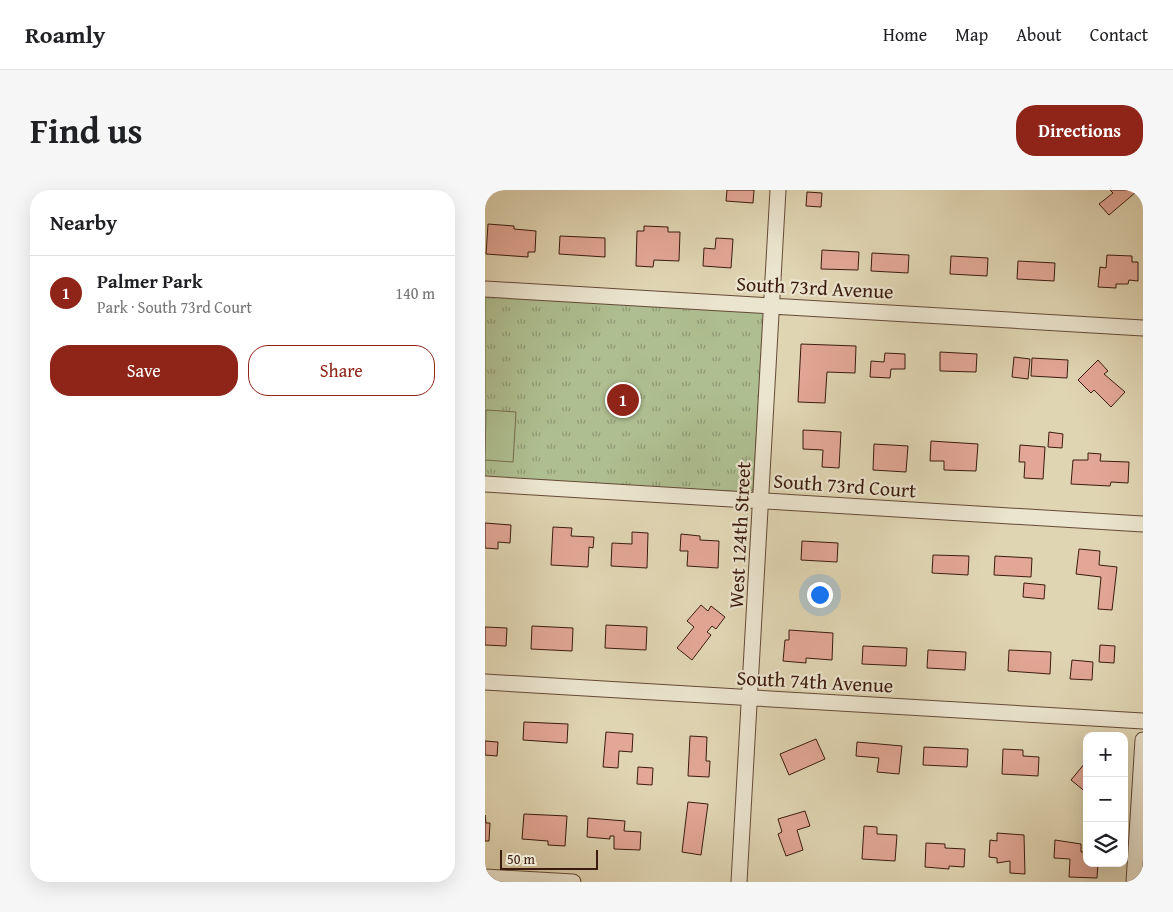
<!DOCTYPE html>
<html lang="en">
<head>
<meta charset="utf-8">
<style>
  :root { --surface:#fff; --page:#f6f6f6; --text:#202124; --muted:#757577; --line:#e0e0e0; --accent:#8f2418 }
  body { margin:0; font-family:"Gentium Book Plus",serif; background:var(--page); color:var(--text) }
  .controls { position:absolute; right:15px; bottom:15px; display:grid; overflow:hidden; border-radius:10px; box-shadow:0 5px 20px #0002 }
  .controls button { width:45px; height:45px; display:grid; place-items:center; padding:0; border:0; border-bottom:1px solid var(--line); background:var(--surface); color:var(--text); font:25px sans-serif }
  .scale { position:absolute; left:15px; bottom:12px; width:98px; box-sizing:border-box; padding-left:5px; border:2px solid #3b1b0d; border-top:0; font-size:14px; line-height:18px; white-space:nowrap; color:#3b1b0d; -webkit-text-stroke:4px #ebe4ce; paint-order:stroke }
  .you { position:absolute; left:334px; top:404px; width:18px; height:18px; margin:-12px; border:4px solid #fff; border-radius:50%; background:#1a73e8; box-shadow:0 0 0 8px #1a73e833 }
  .badge { display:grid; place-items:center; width:32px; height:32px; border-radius:50%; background:var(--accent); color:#fff; font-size:16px; font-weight:700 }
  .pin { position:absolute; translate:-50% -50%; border:2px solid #fff; box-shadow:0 1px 5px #0006 }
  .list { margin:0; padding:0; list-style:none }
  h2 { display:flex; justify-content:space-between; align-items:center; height:65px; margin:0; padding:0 20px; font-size:21px }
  h2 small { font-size:16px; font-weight:400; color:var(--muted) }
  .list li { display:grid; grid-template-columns:32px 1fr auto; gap:15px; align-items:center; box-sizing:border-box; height:75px; padding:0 20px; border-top:1px solid var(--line) }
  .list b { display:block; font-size:19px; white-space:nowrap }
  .list p { margin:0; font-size:16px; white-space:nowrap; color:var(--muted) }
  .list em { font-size:16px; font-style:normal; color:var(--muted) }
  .actions { display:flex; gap:10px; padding:15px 20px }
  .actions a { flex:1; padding:11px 0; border:1px solid var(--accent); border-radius:20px; text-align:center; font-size:18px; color:var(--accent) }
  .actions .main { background:var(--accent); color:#fff }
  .icon { flex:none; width:28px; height:28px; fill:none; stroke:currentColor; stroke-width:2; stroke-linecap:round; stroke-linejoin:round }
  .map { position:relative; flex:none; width:658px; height:692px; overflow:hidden; border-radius:20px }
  header { display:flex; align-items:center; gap:30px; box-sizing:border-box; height:70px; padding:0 25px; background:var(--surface); border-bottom:1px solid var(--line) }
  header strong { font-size:24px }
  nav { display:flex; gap:28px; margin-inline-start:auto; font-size:18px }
  .intro { display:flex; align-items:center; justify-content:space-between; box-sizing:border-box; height:120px; padding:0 30px }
  h1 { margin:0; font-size:35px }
  .button { padding:12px 22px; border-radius:20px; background:var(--accent); color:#fff; font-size:18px; font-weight:700 }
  main { display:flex; gap:30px; padding:0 30px }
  aside { flex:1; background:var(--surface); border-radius:20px; box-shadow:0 5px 20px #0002 }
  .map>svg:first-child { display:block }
  .park { fill:url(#park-tufts); stroke:#746c4e }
  .garden { fill:#aebe90; stroke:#746c4e }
  .building { fill:#e2a796; stroke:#3b1b0d }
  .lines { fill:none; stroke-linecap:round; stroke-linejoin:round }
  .minor-casing { stroke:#644a36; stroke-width:17 }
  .minor { stroke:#ebe4ce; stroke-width:15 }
  .labels { text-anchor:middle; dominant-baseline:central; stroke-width:4.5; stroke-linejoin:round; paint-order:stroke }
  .street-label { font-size:20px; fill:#3b1b0d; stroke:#ebe4ce }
</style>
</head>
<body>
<header>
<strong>Roamly</strong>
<nav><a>Home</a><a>Map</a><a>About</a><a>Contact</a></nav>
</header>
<div class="intro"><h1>Find us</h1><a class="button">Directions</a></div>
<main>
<aside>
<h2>Nearby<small></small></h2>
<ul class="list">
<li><span class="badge">1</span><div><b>Palmer Park</b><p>Park · South 73rd Court</p></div><em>140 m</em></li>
</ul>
<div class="actions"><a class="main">Save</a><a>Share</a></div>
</aside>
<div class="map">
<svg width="658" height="692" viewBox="0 0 658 692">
  <defs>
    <pattern id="park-tufts" width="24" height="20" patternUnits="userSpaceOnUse" patternTransform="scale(1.25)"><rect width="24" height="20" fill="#aebe90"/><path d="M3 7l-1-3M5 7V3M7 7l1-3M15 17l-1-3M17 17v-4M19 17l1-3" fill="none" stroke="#8f9a74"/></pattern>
  </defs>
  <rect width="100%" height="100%" fill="#e0d5b3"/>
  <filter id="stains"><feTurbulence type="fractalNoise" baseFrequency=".004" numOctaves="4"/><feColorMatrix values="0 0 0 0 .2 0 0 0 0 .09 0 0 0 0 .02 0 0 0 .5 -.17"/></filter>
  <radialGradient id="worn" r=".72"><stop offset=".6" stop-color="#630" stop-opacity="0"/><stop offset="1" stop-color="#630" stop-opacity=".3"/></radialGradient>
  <path class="park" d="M0,104L276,122L279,125L268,300L259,302L0,289Z"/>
  <path class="garden" d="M1,220L31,222L28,272L0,270Z"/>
  <path class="building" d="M242,0H269L268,13L241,11Z
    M625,0H649L651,2L624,25L614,14L628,3Z
    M322,2L337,3L336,17L321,16Z
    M3,34L29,36V39L51,41L50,62H43V67L1,64Z
    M159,36L183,37V42H195L194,71L169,70L168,77L151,76L152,41H159Z
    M75,46L120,48V67L74,64Z
    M231,48L248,49L246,78L218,76L219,58L230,59Z
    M337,60L374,62L373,80L336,79Z
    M387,63L424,65L423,83L386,81Z
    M622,65L647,66V72H653V91L644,90L643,94H631V98L613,97L615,77L621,78Z
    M466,66L503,68L502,86L465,84Z
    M533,71L570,73L569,91L532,89Z
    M316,154L371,156L370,183L342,182L340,213L313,212Z
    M455,162L492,164L491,182L455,181Z
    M400,163L420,164V179H406L405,188L385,187L386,171L399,172Z
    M529,167L545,169L543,189L527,187Z
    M547,168L583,170L582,188L546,186Z
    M613,170L623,181L619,184L640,202L626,217L609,200L606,203L593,190Z
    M318,240L356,242L354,278L337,277L338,260L318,259Z
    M564,242L578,244L577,258L563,257Z
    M446,251L493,254L491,281L459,280V271H445Z
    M389,254L423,256L421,282L388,280Z
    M535,255L560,257L558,289L539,288L540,272H534Z
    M603,263L616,264L615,271L644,272L643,293L626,292L625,296L586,294L588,270H603Z
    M0,333L26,335L25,353L13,352V359L0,358Z
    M68,337L87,338L86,346L109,347L108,358L104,357L103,377L66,375Z
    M147,342L163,343L162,378L126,376L127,353L147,354Z
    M196,344L215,346V350L234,351L233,378L202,376L203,361H195Z
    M317,351L353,353L352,372L316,370Z
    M594,359L615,361L614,375L632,377L627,420L613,419L616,387L591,384Z
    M448,365L484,366L483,385L447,383Z
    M510,366L547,368L546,387L509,385Z
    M539,393L560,395L559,409L538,407Z
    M216,415L223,421L226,416L240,427L231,439L227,436L222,442L226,445L207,470L192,458L209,437L202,431Z
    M121,435L162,437L161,460L120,458Z
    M47,436L88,438L87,461L46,459Z
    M0,437L22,438L21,456L0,455Z
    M304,440L348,443L347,470L321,468V473L298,471L300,450H304Z
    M615,455L630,456L629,473L614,472Z
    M378,456L422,458L421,476L377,474Z
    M443,460L481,462L480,480L442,478Z
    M524,460L566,462L565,484L523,481Z
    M587,470L608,472L607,490L585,489Z
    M39,532L83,534L82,553L38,550Z
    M121,542L148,544L147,562L134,561L133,578L118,577Z
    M205,546L222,547L221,571H225L224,587L203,586Z
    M331,549L340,569L304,585L295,564Z
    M0,551L13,552L12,566L0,565Z
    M372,552L417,556L414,584L392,582L394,568L371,566Z
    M439,557L483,559L482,577L438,575Z
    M518,559L538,560V566L554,567L553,586L517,584Z
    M600,573L602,575V603L586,590Z
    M153,577L168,578L167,595L152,594Z
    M203,612L223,614L216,665L197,662Z
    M320,621L325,636L312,640L318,660L301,666L293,644L297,642L293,629Z
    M39,624L82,626L80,656L63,655V651L37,649Z
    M0,625L1,633H5L4,651H0Z
    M103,628L140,631L139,641L156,642L155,660L129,659V646H125V649L102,647Z
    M379,636L392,637V644L412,645L410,671L377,669Z
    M512,643L539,645L540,684L525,683V671L512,673V668L504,667L505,650L512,651Z
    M570,650L596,654V662H601L602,673H613L612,688L584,687L585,669L569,668Z
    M441,653L460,654V658L480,659L479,677L464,676V679L440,677Z"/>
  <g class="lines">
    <defs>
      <path id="minor" d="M0,99L658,138
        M0,294L658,334
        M0,492L658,531
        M0,687L88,692
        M254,692L293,0
        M649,692L658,550"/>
    </defs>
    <use href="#minor" class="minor-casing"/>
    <use href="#minor" class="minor"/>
  </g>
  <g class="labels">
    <g class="street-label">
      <text transform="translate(330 97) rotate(3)">South 73rd Avenue</text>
      <text transform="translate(360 295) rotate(4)">South 73rd Court</text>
      <text transform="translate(254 345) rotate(-87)">West 124th Street</text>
      <text transform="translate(330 491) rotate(3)">South 74th Avenue</text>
    </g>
  </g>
  <rect width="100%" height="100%" filter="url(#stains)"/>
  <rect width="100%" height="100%" fill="url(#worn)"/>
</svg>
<div class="controls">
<button>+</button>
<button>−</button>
<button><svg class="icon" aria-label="layers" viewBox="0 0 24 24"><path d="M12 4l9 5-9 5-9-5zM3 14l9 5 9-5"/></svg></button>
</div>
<div class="scale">50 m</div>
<div class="you"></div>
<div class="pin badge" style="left:138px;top:210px">1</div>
</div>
</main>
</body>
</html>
